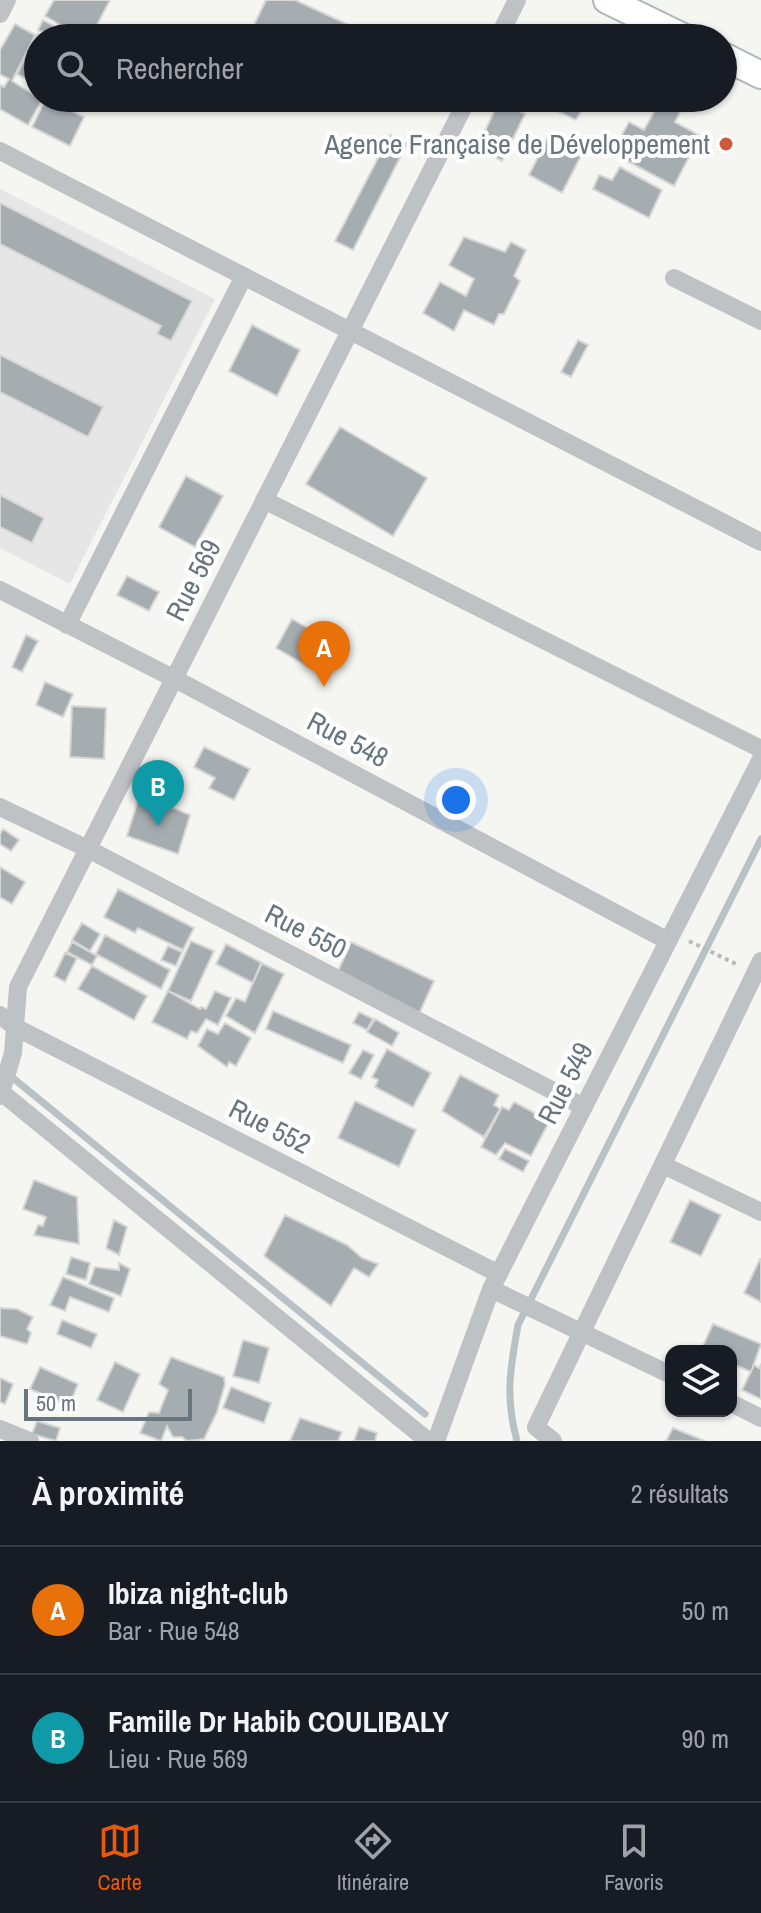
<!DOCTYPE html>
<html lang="fr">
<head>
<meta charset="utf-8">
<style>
  :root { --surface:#171b24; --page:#20242c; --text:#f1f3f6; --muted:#9ea1a6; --line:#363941; --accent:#ea580c }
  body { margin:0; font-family:"Archivo Narrow",sans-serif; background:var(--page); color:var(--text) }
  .controls { position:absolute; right:24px; bottom:24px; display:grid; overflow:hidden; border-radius:16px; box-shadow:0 2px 6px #0004 }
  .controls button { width:72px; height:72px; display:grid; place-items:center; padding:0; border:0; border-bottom:2px solid var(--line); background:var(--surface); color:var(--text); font:40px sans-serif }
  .scale { position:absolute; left:24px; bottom:20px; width:168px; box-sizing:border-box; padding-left:8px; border:4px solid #67757f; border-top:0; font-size:22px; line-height:28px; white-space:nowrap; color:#67757f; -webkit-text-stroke:6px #fff; paint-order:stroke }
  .you { position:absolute; left:456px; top:800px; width:28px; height:28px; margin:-20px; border:6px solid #fff; border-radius:50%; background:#1a73e8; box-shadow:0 0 0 12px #1a73e833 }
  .badge { display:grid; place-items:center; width:52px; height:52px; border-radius:50%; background:var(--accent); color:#fff; font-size:26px; font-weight:700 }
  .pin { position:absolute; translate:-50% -66px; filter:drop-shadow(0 2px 4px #0008) }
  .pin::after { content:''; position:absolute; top:42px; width:28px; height:24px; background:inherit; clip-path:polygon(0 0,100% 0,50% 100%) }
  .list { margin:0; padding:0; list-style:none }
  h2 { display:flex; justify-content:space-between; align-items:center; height:104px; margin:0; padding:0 32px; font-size:34px }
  h2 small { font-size:26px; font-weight:400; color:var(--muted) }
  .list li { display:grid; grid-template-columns:52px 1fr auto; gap:24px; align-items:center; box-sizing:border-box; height:128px; padding:0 32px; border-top:2px solid var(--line) }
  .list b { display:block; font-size:30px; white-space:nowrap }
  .list p { margin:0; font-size:26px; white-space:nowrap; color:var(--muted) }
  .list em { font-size:26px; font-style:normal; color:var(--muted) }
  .icon { flex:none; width:44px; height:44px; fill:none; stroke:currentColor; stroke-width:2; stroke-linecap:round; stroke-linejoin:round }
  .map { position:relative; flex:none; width:761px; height:1441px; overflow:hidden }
  .search { position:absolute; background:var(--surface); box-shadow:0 2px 6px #0004; left:24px; right:24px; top:24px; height:88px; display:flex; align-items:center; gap:20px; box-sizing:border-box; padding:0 28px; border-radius:44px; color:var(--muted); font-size:30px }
  .sheet { height:360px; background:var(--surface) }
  nav { display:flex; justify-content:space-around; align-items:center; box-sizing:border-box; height:112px; border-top:2px solid var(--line); background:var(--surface); font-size:22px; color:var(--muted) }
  nav a { display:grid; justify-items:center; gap:4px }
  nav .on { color:var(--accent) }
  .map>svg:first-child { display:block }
  .built { fill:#e5e6e5 }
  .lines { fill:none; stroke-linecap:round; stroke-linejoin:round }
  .stream { stroke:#b8c1c5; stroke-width:7 }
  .building { fill:#a6adb1; stroke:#d6d6d4; stroke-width:2 }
  .secondary-casing { stroke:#b1b6b9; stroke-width:30 }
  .path { stroke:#b8bbbc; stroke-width:4; stroke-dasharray:4 4; stroke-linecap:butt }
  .street { stroke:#bec2c5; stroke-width:18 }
  .secondary { stroke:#fff; stroke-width:26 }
  .poi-dot { fill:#ce5a39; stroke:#fff; stroke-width:3 }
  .labels { text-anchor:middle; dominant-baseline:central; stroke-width:8; stroke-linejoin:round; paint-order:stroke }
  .poi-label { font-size:28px; fill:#67757f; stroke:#fff; text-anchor:end }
  .street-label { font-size:28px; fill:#67757f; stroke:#fff }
</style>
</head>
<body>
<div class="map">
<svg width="761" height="1441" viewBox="0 0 761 1441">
  <rect width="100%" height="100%" fill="#f5f5f2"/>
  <path class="built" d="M0,189L215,299L70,584L0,548Z"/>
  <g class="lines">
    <path class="stream" d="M8,1074L425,1414
      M517,1441C505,1397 510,1369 518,1325L761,839"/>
  </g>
  <path class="building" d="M54,0H110L90,38H83L45,16Z
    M266,0H295L362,31L359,38H283L254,25Z
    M43,20L59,29L54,38L38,30Z
    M15,24L35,35L12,81L42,100L28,125L0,109V85L4,87L9,79L0,74V50Z
    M38,34L45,38H38V85L17,74Z
    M46,98L84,117L70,146L32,127Z
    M531,98H589L576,120Z
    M662,98H687L675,122L700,136L674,186L612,153L629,122L644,130Z
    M499,101L525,114L502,161L477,148Z
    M550,133L584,150L562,193L529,175Z
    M390,135L407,144L353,250L335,241Z
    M620,167L662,190L649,218L593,189L599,175L612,180Z
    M0,203L192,301L171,341L157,334L161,326L0,244Z
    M464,237L505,252L511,242L526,250L514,276L520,281L504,314H499L494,325L464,310L454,331L423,313L440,282L466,296L474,279L449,265Z
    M252,325L300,350L277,396L229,371Z
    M578,340L588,345L571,377L561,372Z
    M0,355L103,407L88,437L0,392Z
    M340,427L427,478L393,536L306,484Z
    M186,476L223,496L195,547L159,527Z
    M0,495L44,518L32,543L0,527Z
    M127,576L159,592L149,611L117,595Z
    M292,619L323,637L307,666L276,648Z
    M26,635L38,641L22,672L12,667Z
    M45,682L73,694L63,717L36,705Z
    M72,706L106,708L104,759L70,757Z
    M204,747L250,769L234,800L209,788L215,778L194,767Z
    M140,794L190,815L178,854L127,836Z
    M3,829L19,840L11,851L0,844V834Z
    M0,867L25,882L12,904L0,897Z
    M118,889L194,928L183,950L138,928L135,933L104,917Z
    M82,923L100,934L90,951L72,940Z
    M105,935L170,970L161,989L96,954Z
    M191,941L214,951L191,1001L168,991Z
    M72,942L97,956L92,965L67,952Z
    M351,942L434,981L419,1014L336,976Z
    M226,944L262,963L253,983L216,964Z
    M168,946L182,952L176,966L161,960Z
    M65,953L77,958L65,982L54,976Z
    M261,963L284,974L255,1033L226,1016L236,998L245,1002Z
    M92,966L147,996L134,1020L78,989Z
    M168,991L200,1009L201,1007L206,1009L215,991L231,998L218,1025L206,1019L197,1033L191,1031L187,1039L152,1022Z
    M273,1011L351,1045L343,1063L266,1029Z
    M359,1012L373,1019L367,1030L353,1023Z
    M375,1019L399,1033L392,1046L367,1032Z
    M225,1023L251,1038L236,1066L229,1062L227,1067L198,1046L207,1029L218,1034Z
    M387,1049L431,1073L413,1107L375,1087L378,1080L372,1077Z
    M363,1050L374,1055L361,1079L349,1073Z
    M460,1075L499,1095L494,1105L500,1109L484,1137L442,1111Z
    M355,1101L416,1130L399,1167L338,1138Z
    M514,1102L540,1116L546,1104L556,1109L531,1156L505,1143L496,1155L481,1147L502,1107L509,1110Z
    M505,1149L529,1161L523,1172L499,1159Z
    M34,1180L77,1197L79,1244L34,1235L38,1225L43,1226L46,1217L23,1209Z
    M690,1200L721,1215L701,1256L670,1242Z
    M285,1215L347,1245L362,1258L378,1264L369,1277L354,1268L331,1306L264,1256Z
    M114,1220L127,1227L119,1255L106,1248Z
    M71,1257L90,1263L86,1280L66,1274Z
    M760,1259H761V1302L744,1293Z
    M119,1263L130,1269L121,1296L89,1284L95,1267L119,1270Z
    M63,1277L114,1298L109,1312L70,1297L65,1311L50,1305Z
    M0,1308L17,1309L33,1317L27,1329L31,1333L27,1344L0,1336Z
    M62,1320L97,1334L91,1348L57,1334Z
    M713,1324L761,1344L751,1372L731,1363V1351L701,1350Z
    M243,1340L269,1348L259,1383L233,1376Z
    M171,1357L224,1377L225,1384L217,1412L204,1439L187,1441L182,1437H173L167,1426L161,1441L140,1433L149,1412L159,1413L168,1390L159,1384Z
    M115,1362L140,1374L123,1412L97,1400Z
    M761,1364V1399L742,1390L754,1365L759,1368Z
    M40,1367L78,1384L69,1406L30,1389Z
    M0,1378L13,1384L5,1404L0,1402Z
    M231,1387L271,1403L264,1423L223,1408Z
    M300,1418L342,1432L338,1441H290Z
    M37,1421L60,1428L56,1441L32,1434Z
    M359,1427L377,1433L375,1441H354Z
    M673,1428L705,1441H666Z"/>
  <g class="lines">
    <defs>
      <path id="secondary" d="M607,0L685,38
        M723,56L761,75"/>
    </defs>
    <use href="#secondary" class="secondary-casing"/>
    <path class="path" d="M689,941L738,965"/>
    <path class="street" d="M0,14L7,0
      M498,38L517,0
      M0,151L761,542
      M674,278L761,321
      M264,500L761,749
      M0,590L175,679L668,941
      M67,625L244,276
      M0,807L88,849L584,1107
      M0,1015L15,1027L499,1274
      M1,1092L428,1441
      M0,1096L13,1053L18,987L468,98
      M663,1165L761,1212
      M491,1289L671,1375
      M731,1403L761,1418
      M0,1429L30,1441
      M436,1441L491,1289L761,759
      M553,1441L536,1427L761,961"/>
    <use href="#secondary" class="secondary"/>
  </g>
  <circle class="poi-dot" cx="726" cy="144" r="8"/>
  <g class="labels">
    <g class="poi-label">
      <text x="710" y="144">Agence Française de Développement</text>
    </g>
    <g class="street-label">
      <text transform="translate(193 580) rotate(-63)">Rue 569</text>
      <text transform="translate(348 739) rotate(28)">Rue 548</text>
      <text transform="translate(306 931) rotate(27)">Rue 550</text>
      <text transform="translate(565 1083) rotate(-63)">Rue 549</text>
      <text transform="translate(270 1126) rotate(27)">Rue 552</text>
    </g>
  </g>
</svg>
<div class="controls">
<button><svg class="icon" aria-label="layers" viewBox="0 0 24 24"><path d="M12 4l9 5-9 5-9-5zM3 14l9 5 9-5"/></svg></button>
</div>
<div class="scale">50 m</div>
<div class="you"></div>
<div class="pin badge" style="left:324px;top:687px;background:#e8710a">A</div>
<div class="pin badge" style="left:158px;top:826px;background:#0f9aa8">B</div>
<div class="search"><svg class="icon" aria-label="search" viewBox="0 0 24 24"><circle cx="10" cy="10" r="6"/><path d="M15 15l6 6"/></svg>Rechercher</div>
</div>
<section class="sheet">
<h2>À proximité<small>2 résultats</small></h2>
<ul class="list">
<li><span class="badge" style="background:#e8710a">A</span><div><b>Ibiza night-club</b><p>Bar · Rue 548</p></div><em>50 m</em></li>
<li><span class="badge" style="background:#0f9aa8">B</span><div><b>Famille Dr Habib COULIBALY</b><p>Lieu · Rue 569</p></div><em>90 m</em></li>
</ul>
</section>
<nav>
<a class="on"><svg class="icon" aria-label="map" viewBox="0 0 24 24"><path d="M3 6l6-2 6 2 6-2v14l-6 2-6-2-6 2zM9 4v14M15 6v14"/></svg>Carte</a>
<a><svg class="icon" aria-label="directions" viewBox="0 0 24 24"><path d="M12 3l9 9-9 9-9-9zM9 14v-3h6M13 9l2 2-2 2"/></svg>Itinéraire</a>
<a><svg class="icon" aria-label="saved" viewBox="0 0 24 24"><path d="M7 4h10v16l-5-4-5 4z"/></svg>Favoris</a>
</nav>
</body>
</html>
